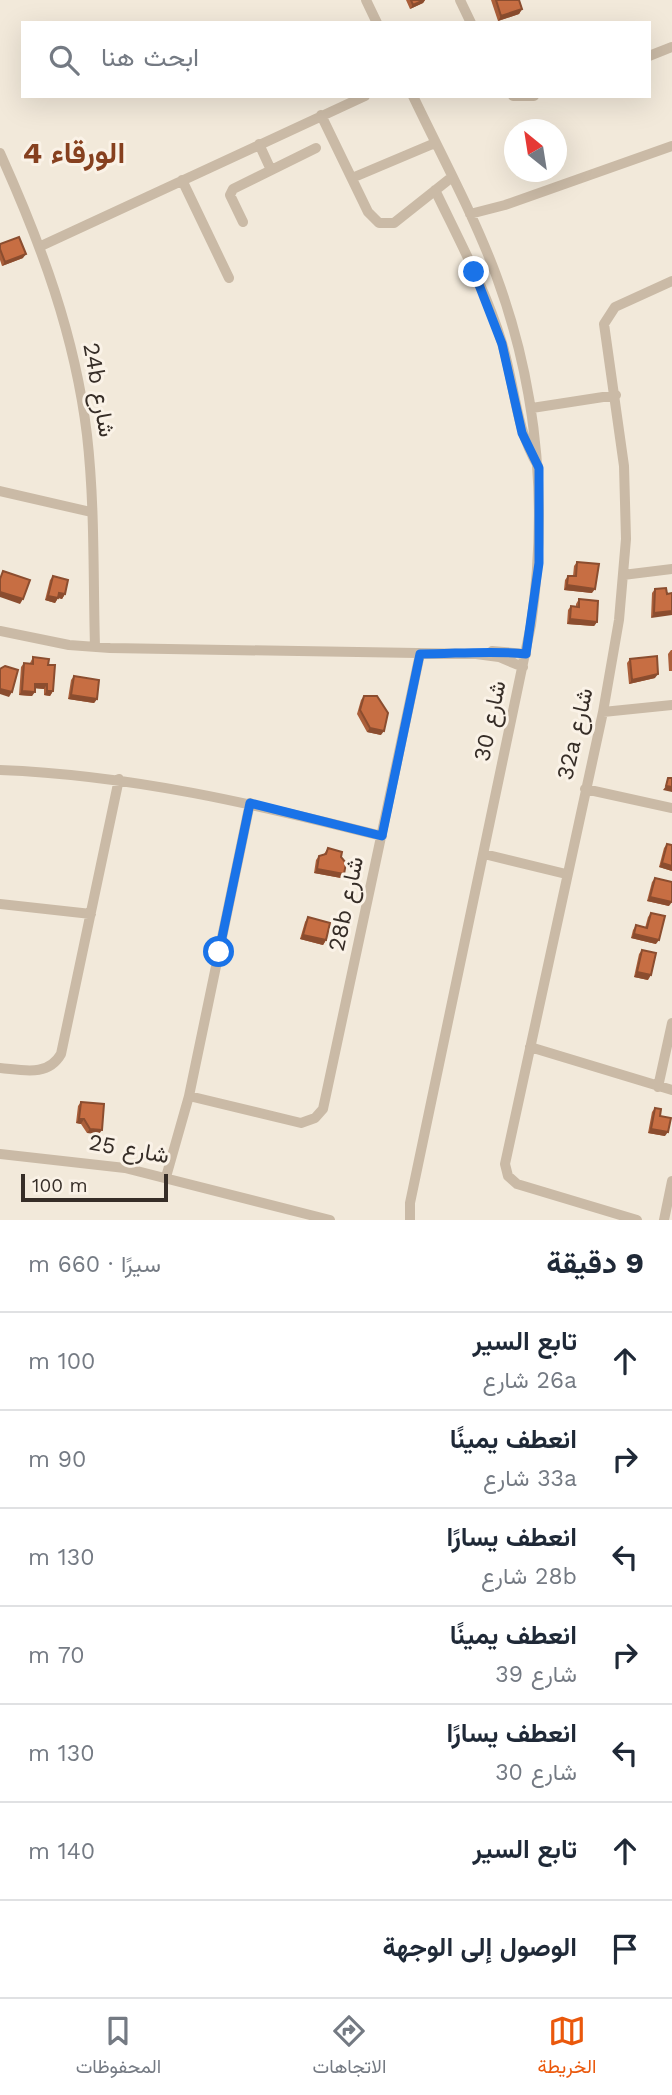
<!DOCTYPE html>
<html lang="ar">
<head>
<meta charset="utf-8">
<style>
  :root { --surface:#fff; --page:#f6f6f7; --text:#1f2937; --muted:#747a83; --line:#e0e1e3; --accent:#ea580c }
  body { margin:0; font-family:"Work Sans",Vazirmatn,sans-serif; background:var(--page); color:var(--text); direction:rtl }
  .compass { position:absolute; left:504px; top:119px; width:63px; height:63px; border-radius:50%; background:var(--surface); box-shadow:0 7px 28px #0002; rotate:330deg }
  .scale { position:absolute; left:21px; bottom:18px; width:147px; box-sizing:border-box; padding-left:7px; border:4px solid #362d27; border-top:0; font-size:19px; line-height:24px; white-space:nowrap; color:#362d27; -webkit-text-stroke:5px #faf2e7; paint-order:stroke }
  .stop { position:absolute; width:21px; height:21px; margin:-16px; border:5px solid #1a73e8; border-radius:50%; background:#fff }
  .stop.end { background:#1a73e8; border-color:#fff; box-shadow:0 2px 7px #0008 }
  .list { margin:0; padding:0; list-style:none }
  h2 { display:flex; justify-content:space-between; align-items:center; height:91px; margin:0; padding:0 28px; font-size:30px }
  h2 small { font-size:23px; font-weight:400; color:var(--muted) }
  .list li { display:grid; grid-template-columns:46px 1fr auto; gap:21px; align-items:center; box-sizing:border-box; height:98px; padding:0 28px; border-top:2px solid var(--line) }
  .list b { display:block; font-size:26px; white-space:nowrap }
  .list p { margin:0; font-size:23px; white-space:nowrap; color:var(--muted) }
  .list em { font-size:23px; font-style:normal; color:var(--muted) }
  .icon { flex:none; width:38px; height:38px; fill:none; stroke:currentColor; stroke-width:2; stroke-linecap:round; stroke-linejoin:round }
  .map { position:relative; flex:none; width:672px; height:1220px; overflow:hidden; direction:ltr }
  .search { position:absolute; background:var(--surface); box-shadow:0 7px 28px #0002; left:21px; right:21px; top:21px; height:77px; display:flex; align-items:center; gap:18px; box-sizing:border-box; padding:0 24px; border-radius:0px; color:var(--muted); font-size:26px }
  .sheet { height:777px; background:var(--surface) }
  nav { display:flex; justify-content:space-around; align-items:center; box-sizing:border-box; height:98px; border-top:2px solid var(--line); background:var(--surface); font-size:19px; color:var(--muted) }
  nav a { display:grid; justify-items:center; gap:4px }
  nav .on { color:var(--accent) }
  .map>svg:first-child { display:block }
  .lines { fill:none; stroke-linecap:round; stroke-linejoin:round }
  .minor { stroke:#cabaa6; stroke-width:10 }
  .wall { fill:#ab5f3a }
  .shaded-wall { fill:#8b4d2f }
  .building { fill:#c76e43; stroke:#8b4d2f; stroke-width:2 }
  .route { stroke:#1a73e8; stroke-width:9 }
  .labels { text-anchor:middle; dominant-baseline:central; stroke-width:6; stroke-linejoin:round; paint-order:stroke }
  .street-label { font-size:23px; fill:#362d27; stroke:#faf2e7 }
  .district-label { font-size:30px; font-weight:bold; fill:#86401f; stroke:#faf2e7 }
</style>
</head>
<body>
<div class="map">
<svg width="672" height="1220" viewBox="0 0 672 1220">
  <rect width="100%" height="100%" fill="#f2e9da"/>
  <g class="lines">
    <path class="minor" d="M366,0L377,23
      M460,0L471,23
      M649,56L672,47
      M513,96H534
      M321,115L368,212L379,223H394L452,177
      M259,144L271,170
      M0,153C41,244 75,335 87,435C95,505 93,577 95,647
      M352,178L435,143
      M182,180L229,278
      M435,190C459,240 486,290 502,343C515,385 515,428 538,466
      M470,214L505,205L672,146
      M243,222L230,195L233,189L316,148
      M41,246L365,96
      M532,408L616,395
      M0,491L91,512
      M623,575L672,569
      M0,631L69,645L110,648L476,654L499,657L523,667
      M492,651L526,654
      M603,712L672,705
      M0,770C131,775 255,804 382,836
      M585,789L672,808
      M484,854L566,874
      M0,904L91,914
      M530,1047L672,1090
      M0,1068C23,1070 48,1077 61,1054L119,779
      M658,1087L672,1023
      M189,1096L301,1123L315,1118L323,1109L420,654
      M0,1154L125,1168L330,1220
      M166,1177L189,1096L250,803
      M410,1220V1203L531,625C548,505 538,388 496,275C473,213 441,155 413,96
      M637,1220L517,1184L508,1176L505,1164L603,712L619,620L626,539L624,466L604,324L615,307L672,281
      M664,1220L672,1181"/>
  </g>
  <path class="wall" d="M406,0H425L423,3L410,9Z
    M491,0H519L522,9L519,14L498,21Z
    M0,244L23,258L2,266L0,260Z
    M577,562L592,593L564,590L565,580L568,576H573L574,566Z
    M53,576L65,594L62,599L58,598L55,603L45,600L50,580Z
    M655,589L667,594L672,593L651,618L652,593Z
    M579,599L597,622L594,626L567,624L568,610L571,606L576,607V604Z
    M671,650H672V671H669L668,654Z
    M33,657L48,665L53,691L50,696L44,695V689L35,688L32,696L19,695L21,667L24,663H30Z
    M630,659L655,678L629,684L627,663Z
    M74,676L97,699L94,703L68,699L71,680Z
    M364,696L381,735L367,732L357,714L361,700Z
    M667,844L672,845V871L659,867L664,848Z
    M328,848L341,857L344,874L341,878L314,873L316,860L319,856L324,854Z
    M655,878L669,906L647,901L652,882Z
    M651,913L656,944L631,938L633,930L636,925L645,928L648,917Z
    M308,917L326,940L323,945L300,939L305,922Z
    M642,950L648,980L634,977L639,954Z
    M81,1102L99,1134L87,1133L81,1124L76,1123L78,1106Z
    M655,1108L660,1116L665,1136L648,1133L652,1112Z"/>
  <path class="shaded-wall" d="M424,0H425L423,3L410,9L413,5Z
    M522,9L519,14L498,21L501,16Z
    M26,254L23,258L2,266L5,262Z
    M567,585L595,589L592,593L564,590Z
    M0,592L23,599L20,604L0,597Z
    M59,593L65,594L62,599L56,597Z
    M48,596L58,598L55,603L45,600Z
    M672,611V615L651,618L654,613Z
    M570,619L597,622L594,626L567,624Z
    M658,674L655,678L629,684L632,680Z
    M35,684H47L44,689L32,688Z
    M0,689L12,692L9,697L0,694Z
    M22,691L35,692L32,696L19,695Z
    M47,691H53L50,696L44,695Z
    M71,695L97,699L94,703L68,699Z
    M370,728L384,731L381,735L367,732Z
    M666,786L672,787V792L663,790Z
    M662,863L672,866V871L659,867Z
    M317,869L344,874L341,878L314,873Z
    M650,897L672,902L669,906L647,901Z
    M634,934L659,940L656,944L631,938Z
    M303,935L326,940L323,945L300,939Z
    M637,972L651,975L648,980L634,977Z
    M79,1119H84L81,1124L76,1123Z
    M90,1129L102,1130L99,1134L87,1133Z
    M651,1129L668,1132L665,1136L648,1133Z"/>
  <path class="building" d="M411,0H424L413,5Z
    M496,0H519L522,9L501,16Z
    M19,237L26,254L5,262L0,249V244Z
    M577,562L599,564L595,589L567,585L568,576H576Z
    M3,571L30,580L23,599L0,592V579Z
    M53,576L68,580L65,594L59,593L58,598L48,596Z
    M666,588L667,594L672,593V611L654,613L655,589Z
    M579,599L598,601L597,622L570,619L571,606L579,607Z
    M657,656L658,674L632,680L630,659Z
    M33,657L49,659L48,665H55L53,691H47V684H35V692L22,691L24,663L33,664Z
    M5,666L18,670L12,692L0,689V669Z
    M74,676L99,680L97,699L71,695Z
    M364,696H377L388,713L384,731L370,728L360,710Z
    M668,778H672V787L666,786Z
    M667,844L672,845V866L662,863Z
    M328,848L342,852L341,857L346,863L344,874L317,869L319,856L326,854Z
    M655,878L672,882V902L650,897Z
    M651,913L665,916L659,940L634,934L636,925L647,928Z
    M308,917L330,923L326,940L303,935Z
    M642,950L656,953L651,975L637,972Z
    M81,1102L104,1104L102,1130L90,1129L84,1119H79Z
    M655,1108L661,1109L660,1116L671,1118L668,1132L651,1129Z"/>
  <g class="lines">
    <path class="route" d="M219,952L250,803L382,836L420,654C455,654 491,650 526,654L539,563V468L522,433L502,344L474,272"/>
  </g>
  <g class="labels">
    <g class="street-label">
      <text transform="translate(99 390) rotate(80)">24b شارع</text>
      <text transform="translate(490 721) rotate(-78)">شارع 30</text>
      <text transform="translate(575 734) rotate(-77)">32a شارع</text>
      <text transform="translate(346 904) rotate(-78)">28b شارع</text>
      <text transform="translate(129 1149) rotate(10)">شارع 25</text>
    </g>
    <g class="district-label">
      <text x="74" y="152">الورقاء 4</text>
    </g>
  </g>
</svg>
<svg class="compass" viewBox="-18 -18 36 36"><path d="M0-13l5 13h-10z" fill="#e53935"/><path d="M0 13l5-13h-10z" fill="#747a83"/></svg>
<div class="scale">100 m</div>
<div class="stop" style="left:219px;top:952px"></div>
<div class="stop end" style="left:474px;top:272px"></div>
<div class="search"><svg class="icon" aria-label="search" viewBox="0 0 24 24"><circle cx="10" cy="10" r="6"/><path d="M15 15l6 6"/></svg>ابحث هنا</div>
</div>
<section class="sheet">
<h2>9 دقيقة<small>سيرًا · 660 m</small></h2>
<ul class="list">
<li><svg class="icon" aria-label="ahead" viewBox="0 0 24 24"><path d="M12 20V5M6 11l6-6 6 6"/></svg><div><b>تابع السير</b><p>26a شارع</p></div><em>100 m</em></li>
<li><svg class="icon" aria-label="right" viewBox="0 0 24 24"><path d="M7 20v-9h11M14 6l5 5-5 5"/></svg><div><b>انعطف يمينًا</b><p>33a شارع</p></div><em>90 m</em></li>
<li><svg class="icon" aria-label="left" viewBox="0 0 24 24"><path d="M17 20v-9H6M10 6l-5 5 5 5"/></svg><div><b>انعطف يسارًا</b><p>28b شارع</p></div><em>130 m</em></li>
<li><svg class="icon" aria-label="right" viewBox="0 0 24 24"><path d="M7 20v-9h11M14 6l5 5-5 5"/></svg><div><b>انعطف يمينًا</b><p>شارع 39</p></div><em>70 m</em></li>
<li><svg class="icon" aria-label="left" viewBox="0 0 24 24"><path d="M17 20v-9H6M10 6l-5 5 5 5"/></svg><div><b>انعطف يسارًا</b><p>شارع 30</p></div><em>130 m</em></li>
<li><svg class="icon" aria-label="ahead" viewBox="0 0 24 24"><path d="M12 20V5M6 11l6-6 6 6"/></svg><div><b>تابع السير</b></div><em>140 m</em></li>
<li><svg class="icon" aria-label="arrive" viewBox="0 0 24 24"><path d="M6 21V4h12l-3 4 3 4H6"/></svg><div><b>الوصول إلى الوجهة</b></div></li>
</ul>
</section>
<nav>
<a class="on"><svg class="icon" aria-label="map" viewBox="0 0 24 24"><path d="M3 6l6-2 6 2 6-2v14l-6 2-6-2-6 2zM9 4v14M15 6v14"/></svg>الخريطة</a>
<a><svg class="icon" aria-label="directions" viewBox="0 0 24 24"><path d="M12 3l9 9-9 9-9-9zM9 14v-3h6M13 9l2 2-2 2"/></svg>الاتجاهات</a>
<a><svg class="icon" aria-label="saved" viewBox="0 0 24 24"><path d="M7 4h10v16l-5-4-5 4z"/></svg>المحفوظات</a>
</nav>
</body>
</html>
